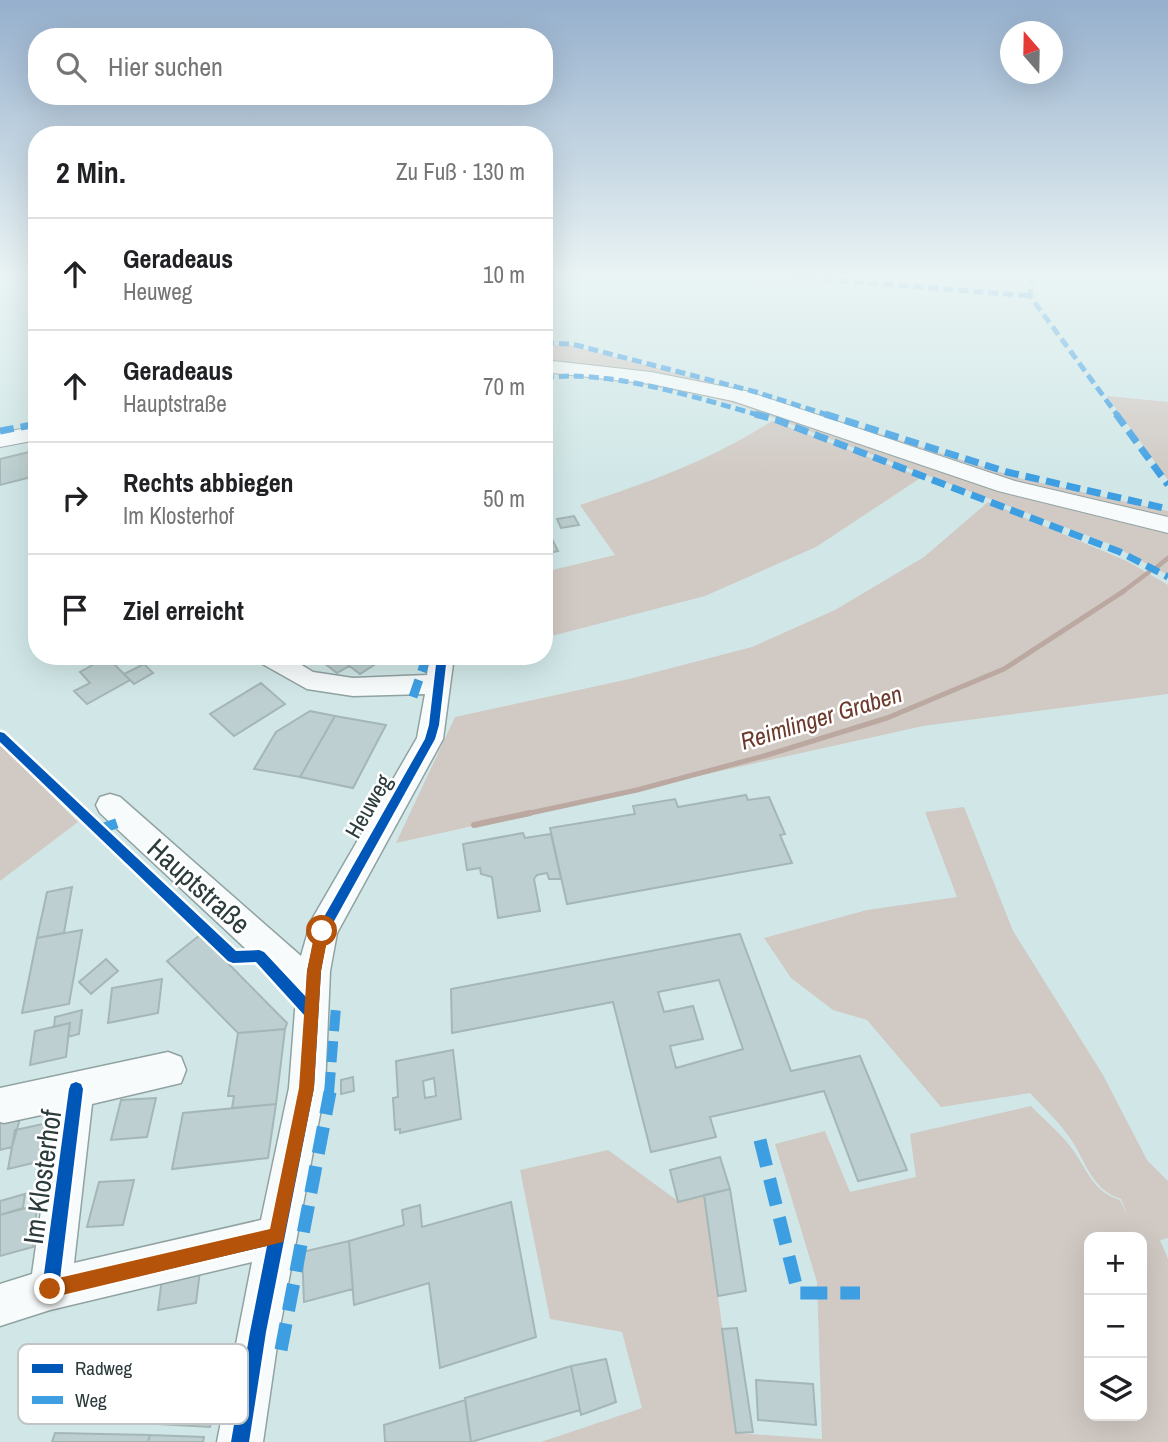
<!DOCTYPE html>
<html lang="de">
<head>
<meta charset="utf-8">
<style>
  :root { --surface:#fff; --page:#f2f2f2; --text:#202124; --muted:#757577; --line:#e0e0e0 }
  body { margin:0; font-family:"Archivo Narrow",sans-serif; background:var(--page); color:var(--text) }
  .controls { position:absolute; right:21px; bottom:21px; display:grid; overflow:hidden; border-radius:14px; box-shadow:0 7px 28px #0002 }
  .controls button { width:63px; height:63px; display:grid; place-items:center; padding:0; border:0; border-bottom:2px solid var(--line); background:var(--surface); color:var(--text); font:35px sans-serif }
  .compass { position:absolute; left:1000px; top:21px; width:63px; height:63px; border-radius:50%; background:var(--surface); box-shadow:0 7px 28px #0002; rotate:340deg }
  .stop { position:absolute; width:21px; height:21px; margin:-16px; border:5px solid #b45309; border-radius:50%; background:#fff }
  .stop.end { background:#b45309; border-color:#fff; box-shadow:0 2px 7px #0008 }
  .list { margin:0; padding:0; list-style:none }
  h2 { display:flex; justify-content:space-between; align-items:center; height:91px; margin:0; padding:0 28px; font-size:30px }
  h2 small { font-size:23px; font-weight:400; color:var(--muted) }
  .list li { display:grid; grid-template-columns:46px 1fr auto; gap:21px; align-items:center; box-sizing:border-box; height:112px; padding:0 28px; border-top:2px solid var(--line) }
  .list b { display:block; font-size:26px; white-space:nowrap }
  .list p { margin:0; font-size:23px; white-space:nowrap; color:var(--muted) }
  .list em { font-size:23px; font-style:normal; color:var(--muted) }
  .icon { flex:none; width:38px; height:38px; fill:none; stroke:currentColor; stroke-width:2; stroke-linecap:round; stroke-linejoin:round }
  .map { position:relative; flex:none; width:1168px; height:1442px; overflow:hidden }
  .search { position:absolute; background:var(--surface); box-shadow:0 7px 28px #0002; left:28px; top:28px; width:525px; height:77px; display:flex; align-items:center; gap:18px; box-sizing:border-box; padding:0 24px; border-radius:28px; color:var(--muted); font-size:26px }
  .panel { position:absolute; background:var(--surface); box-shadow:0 7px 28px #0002; left:28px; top:126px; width:525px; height:539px; border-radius:28px }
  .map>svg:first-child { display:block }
  .green { fill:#d1c9c3; fill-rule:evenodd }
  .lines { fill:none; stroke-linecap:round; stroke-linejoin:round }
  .stream-far2 { stroke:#baa8a1; stroke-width:4.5 }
  .stream-far1 { stroke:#baa8a1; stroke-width:5 }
  .stream { stroke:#baa8a1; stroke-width:6 }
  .building { fill:#bdcfd0; stroke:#a5b6b6; stroke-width:2; fill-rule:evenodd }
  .minor-casing { stroke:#91a2a2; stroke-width:3 }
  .major-casing { stroke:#91a2a2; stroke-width:2 }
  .minor { fill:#f8fbfb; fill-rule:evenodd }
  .major { fill:#f8fbfb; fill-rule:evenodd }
  .quiet-far4 { stroke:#3d9ee2; stroke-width:5; stroke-dasharray:10 5; stroke-linecap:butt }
  .quiet-far3 { stroke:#3d9ee2; stroke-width:7; stroke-dasharray:14 7; stroke-linecap:butt }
  .quiet-far2 { stroke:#3d9ee2; stroke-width:9; stroke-dasharray:18 9; stroke-linecap:butt }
  .quiet-far1 { stroke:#3d9ee2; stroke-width:10; stroke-dasharray:21 10; stroke-linecap:butt }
  .quiet { stroke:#3d9ee2; stroke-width:13; stroke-dasharray:27 13; stroke-linecap:butt }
  .cycleway-casing { stroke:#fff; stroke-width:5 }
  .cycleway { fill:#0057b8; fill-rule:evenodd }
  .route { fill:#b45309 }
  .labels { text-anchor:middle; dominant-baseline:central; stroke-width:5; stroke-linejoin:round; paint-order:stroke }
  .street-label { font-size:23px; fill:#2c3b3c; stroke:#fff }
  .water-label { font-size:24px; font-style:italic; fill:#6c3a2c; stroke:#fff }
  .near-street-label { font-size:28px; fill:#2c3b3c; stroke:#fff }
  .key { fill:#fff; stroke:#c0c4c4; stroke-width:2 }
  .key-label { font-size:19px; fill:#2c3b3c }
</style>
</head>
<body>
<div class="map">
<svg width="1168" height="1442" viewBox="0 0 1168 1442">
  <rect width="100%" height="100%" fill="#d1e7e7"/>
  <path class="green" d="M554,345H569L759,395L1019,478L1168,511V520L1020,485L817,418L544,360V347Z
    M544,370C572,368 601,373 629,378C739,395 841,436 946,471C1019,495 1093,512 1168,528V575L1110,544L742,406L708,397L593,375L566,373L544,375Z
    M1107,396L1168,402V480Z
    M772,421L922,477L816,547L705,596L544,638V572L615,555L580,505C647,483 712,460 772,421Z
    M988,502L1129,562L1168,585V694L923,726L396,843L455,717L629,679L752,647L835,610L924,557Z
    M0,744L78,822L0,881Z
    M964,807L1013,931L1103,1075L1147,1160L1168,1181V1238L1160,1240L1168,1259V1442H541L642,1408L622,1332L550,1319L520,1170L608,1150L678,1201L704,1195L737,1433L822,1439L817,1282L775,1144L825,1131L850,1192L916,1177L910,1134L1031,1106C1044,1120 1062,1134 1073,1150C1088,1171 1093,1192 1120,1200L1128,1217L1121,1199C1089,1189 1086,1158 1067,1134C1056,1119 1043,1107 1030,1093L941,1107L867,1020L833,1010L791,978L764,938L867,910L957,897L925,812ZM1089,1237H1142V1416H1089Z"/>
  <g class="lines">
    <path class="stream-far2" d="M1157,567L1168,558
      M1121,593L1149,572"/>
    <path class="stream-far1" d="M521,815L637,790L764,756L887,718L1004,669L1124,591"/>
    <path class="stream" d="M474,825L530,813"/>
  </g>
  <path class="building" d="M29,452L35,476L0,485V459Z
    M574,516L579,525L561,528L557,519Z
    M544,535H550L558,551L544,554Z
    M335,656L341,657L349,666L337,673L324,663Z
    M388,656L360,674L339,658L342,656Z
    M107,657L130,680L87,704L74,691L90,683L80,672Z
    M144,664L153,673L134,684L124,674Z
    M261,683L285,704L234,736L210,714Z
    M310,711L335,716L300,777L254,769L276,732Z
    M335,716L386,725L353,788L300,777Z
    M746,795L748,800L769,797L785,834L780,835L792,863L567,904L550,828L635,814L633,806L675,799L678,807Z
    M523,833L525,838L551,834L561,879H549L547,873L537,875L534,879L540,911L498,918L492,877L481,874L480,868L467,870L463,844Z
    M72,887L64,933L37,938L47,892Z
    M82,930L69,1004L22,1013L37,938Z
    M740,934L791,1071L860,1056L907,1170L858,1181L824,1091L710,1117L716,1137L651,1152L613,1002L452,1033L451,989ZM719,980L743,1049L676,1068L670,1046L703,1039L693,1006L664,1012L658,992Z
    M200,935L287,1023L285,1029L238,1033L167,961Z
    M106,959L118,971L91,994L79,982Z
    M162,979L158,1013L108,1023L112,988Z
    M82,1010L79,1034L68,1037L70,1023L54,1027L55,1017Z
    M70,1023L66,1057L30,1065L35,1031Z
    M285,1029L276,1104L232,1108L234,1096H228L238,1033Z
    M453,1050L461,1119L400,1133V1129L395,1130L393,1098L398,1097L396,1061ZM434,1078L436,1096L425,1098L423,1081Z
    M353,1077L354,1091L341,1094V1080Z
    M156,1098L147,1137L111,1140L121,1100Z
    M276,1104L268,1158L172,1169L183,1113Z
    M21,1115L12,1147L0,1150V1119Z
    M52,1122L46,1160L8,1169L15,1130Z
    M720,1157L730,1189L678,1202L670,1170Z
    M134,1180L123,1225L87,1227L99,1182Z
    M730,1189L746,1291L718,1296L704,1195Z
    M25,1194L23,1208L0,1215V1201Z
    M511,1202L536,1337L440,1368L429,1283L354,1305L349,1241L404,1225L402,1210L420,1205L422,1227Z
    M37,1205L33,1247L0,1256V1215Z
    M349,1241L353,1289L304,1302L302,1252Z
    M200,1271L196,1303L158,1310L162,1278Z
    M737,1328L753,1432L736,1433L722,1329Z
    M107,1351L228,1356L210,1427L104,1421Z
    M606,1359L616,1402L581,1415L571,1366Z
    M571,1366L580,1410L471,1442L465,1398Z
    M756,1380L813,1384L816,1425L758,1420Z
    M465,1400L471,1442H385L384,1425Z
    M55,1433L150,1435L148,1442H52Z
    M150,1435L204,1437L203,1442H148Z"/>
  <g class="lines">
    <defs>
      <path id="minor" d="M256,656H287L313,672L353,678L427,675L430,656H454L443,739L337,933L330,971L325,1088L279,1332L263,1442H217L252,1262L50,1310L0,1326V1284L32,1274L55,1112L4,1123L0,1122V1088L168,1052L181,1057L186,1070L181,1083L92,1104L74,1263L261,1220L289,1088L297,985L276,977L100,813L96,805L100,797L110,794L120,797L301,956L311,921L417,738L425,694L353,696L307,689L259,662Z"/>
      <path id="major" d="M544,360L651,372L746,391L1015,481L1168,517V533L998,491L733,401L651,384L544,372Z
        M37,426V440L0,447V433Z"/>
    </defs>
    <use href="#minor" class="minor-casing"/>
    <use href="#major" class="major-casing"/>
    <use href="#minor" class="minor"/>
    <use href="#major" class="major"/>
    <path class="quiet-far4" d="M764,274L1030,296
      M1032,274L1030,296L1118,416
      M544,343L572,344L756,392L831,416
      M544,378C606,368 701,399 762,416"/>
    <path class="quiet-far3" d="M755,414L777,420L1120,552L1168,577
      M825,414L1007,472L1168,509
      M1116,414L1168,485
      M0,431L37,424"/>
    <path class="quiet-far2" d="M413,697L427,656"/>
    <path class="quiet-far1" d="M97,830L126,820
      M329,1093L336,1007"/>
    <path class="quiet" d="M760,1140L798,1293H860
      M281,1350L330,1092"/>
    <defs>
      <path id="cycleway" d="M437,656H447L439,725L435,739L328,932L321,971L314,1088L266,1332L249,1442H231L250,1332L267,1246L50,1297L44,1295L42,1289L69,1089L71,1084L76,1082L81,1084L83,1089L60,1279L271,1230L300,1088L305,1016L256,962L233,963L228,961L0,742V732L4,733L236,951L259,950L264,952L306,997L307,971L316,931L425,739L429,725Z"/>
    </defs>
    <use href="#cycleway" class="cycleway-casing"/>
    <use href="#cycleway" class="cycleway"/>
  </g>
  <linearGradient id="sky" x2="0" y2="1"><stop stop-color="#95afcc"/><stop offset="0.58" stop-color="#eaf4f4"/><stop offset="1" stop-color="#eaf4f4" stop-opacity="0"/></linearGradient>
  <rect width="1168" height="476" fill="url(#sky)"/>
  <path class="route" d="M322,924L329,931L321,971L314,1088L283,1242L50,1298L44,1295L41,1289L44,1283L50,1280L270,1229L299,1088L307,971L315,931Z"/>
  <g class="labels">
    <g class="street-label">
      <text transform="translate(368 806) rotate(-60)">Heuweg</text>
    </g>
    <g class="water-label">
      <text transform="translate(821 717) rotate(-17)">Reimlinger Graben</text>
    </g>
    <g class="near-street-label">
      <text transform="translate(199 886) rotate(42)">Hauptstraße</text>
      <text transform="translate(42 1177) rotate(-82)">Im Klosterhof</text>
    </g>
  </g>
  <rect x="18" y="1344" width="230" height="80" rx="10" class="key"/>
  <rect x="32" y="1364" width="31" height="9" fill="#0057b8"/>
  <rect x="32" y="1396" width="31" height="8" fill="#3d9ee2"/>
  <g class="key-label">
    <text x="75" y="1375">Radweg</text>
    <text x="75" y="1407">Weg</text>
  </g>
</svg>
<div class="controls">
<button>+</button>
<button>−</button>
<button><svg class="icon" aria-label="layers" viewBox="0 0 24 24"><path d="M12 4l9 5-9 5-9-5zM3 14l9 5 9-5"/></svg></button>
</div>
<svg class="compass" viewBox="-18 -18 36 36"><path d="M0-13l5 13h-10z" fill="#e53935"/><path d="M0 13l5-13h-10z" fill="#757577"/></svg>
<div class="stop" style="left:322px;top:931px"></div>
<div class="stop end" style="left:50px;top:1289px"></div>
<div class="search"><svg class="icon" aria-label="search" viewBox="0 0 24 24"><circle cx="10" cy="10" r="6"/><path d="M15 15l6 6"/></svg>Hier suchen</div>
<section class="panel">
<h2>2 Min.<small>Zu Fuß · 130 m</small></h2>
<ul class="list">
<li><svg class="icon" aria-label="ahead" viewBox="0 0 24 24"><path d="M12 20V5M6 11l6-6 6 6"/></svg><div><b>Geradeaus</b><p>Heuweg</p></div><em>10 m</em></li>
<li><svg class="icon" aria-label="ahead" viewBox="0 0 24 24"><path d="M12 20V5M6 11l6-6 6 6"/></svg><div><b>Geradeaus</b><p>Hauptstraße</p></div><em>70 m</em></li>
<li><svg class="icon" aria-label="right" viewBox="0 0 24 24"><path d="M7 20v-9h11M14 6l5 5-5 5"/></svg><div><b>Rechts abbiegen</b><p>Im Klosterhof</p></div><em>50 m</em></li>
<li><svg class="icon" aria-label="arrive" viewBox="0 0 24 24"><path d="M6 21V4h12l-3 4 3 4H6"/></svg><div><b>Ziel erreicht</b></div></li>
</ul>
</section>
</div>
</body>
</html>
